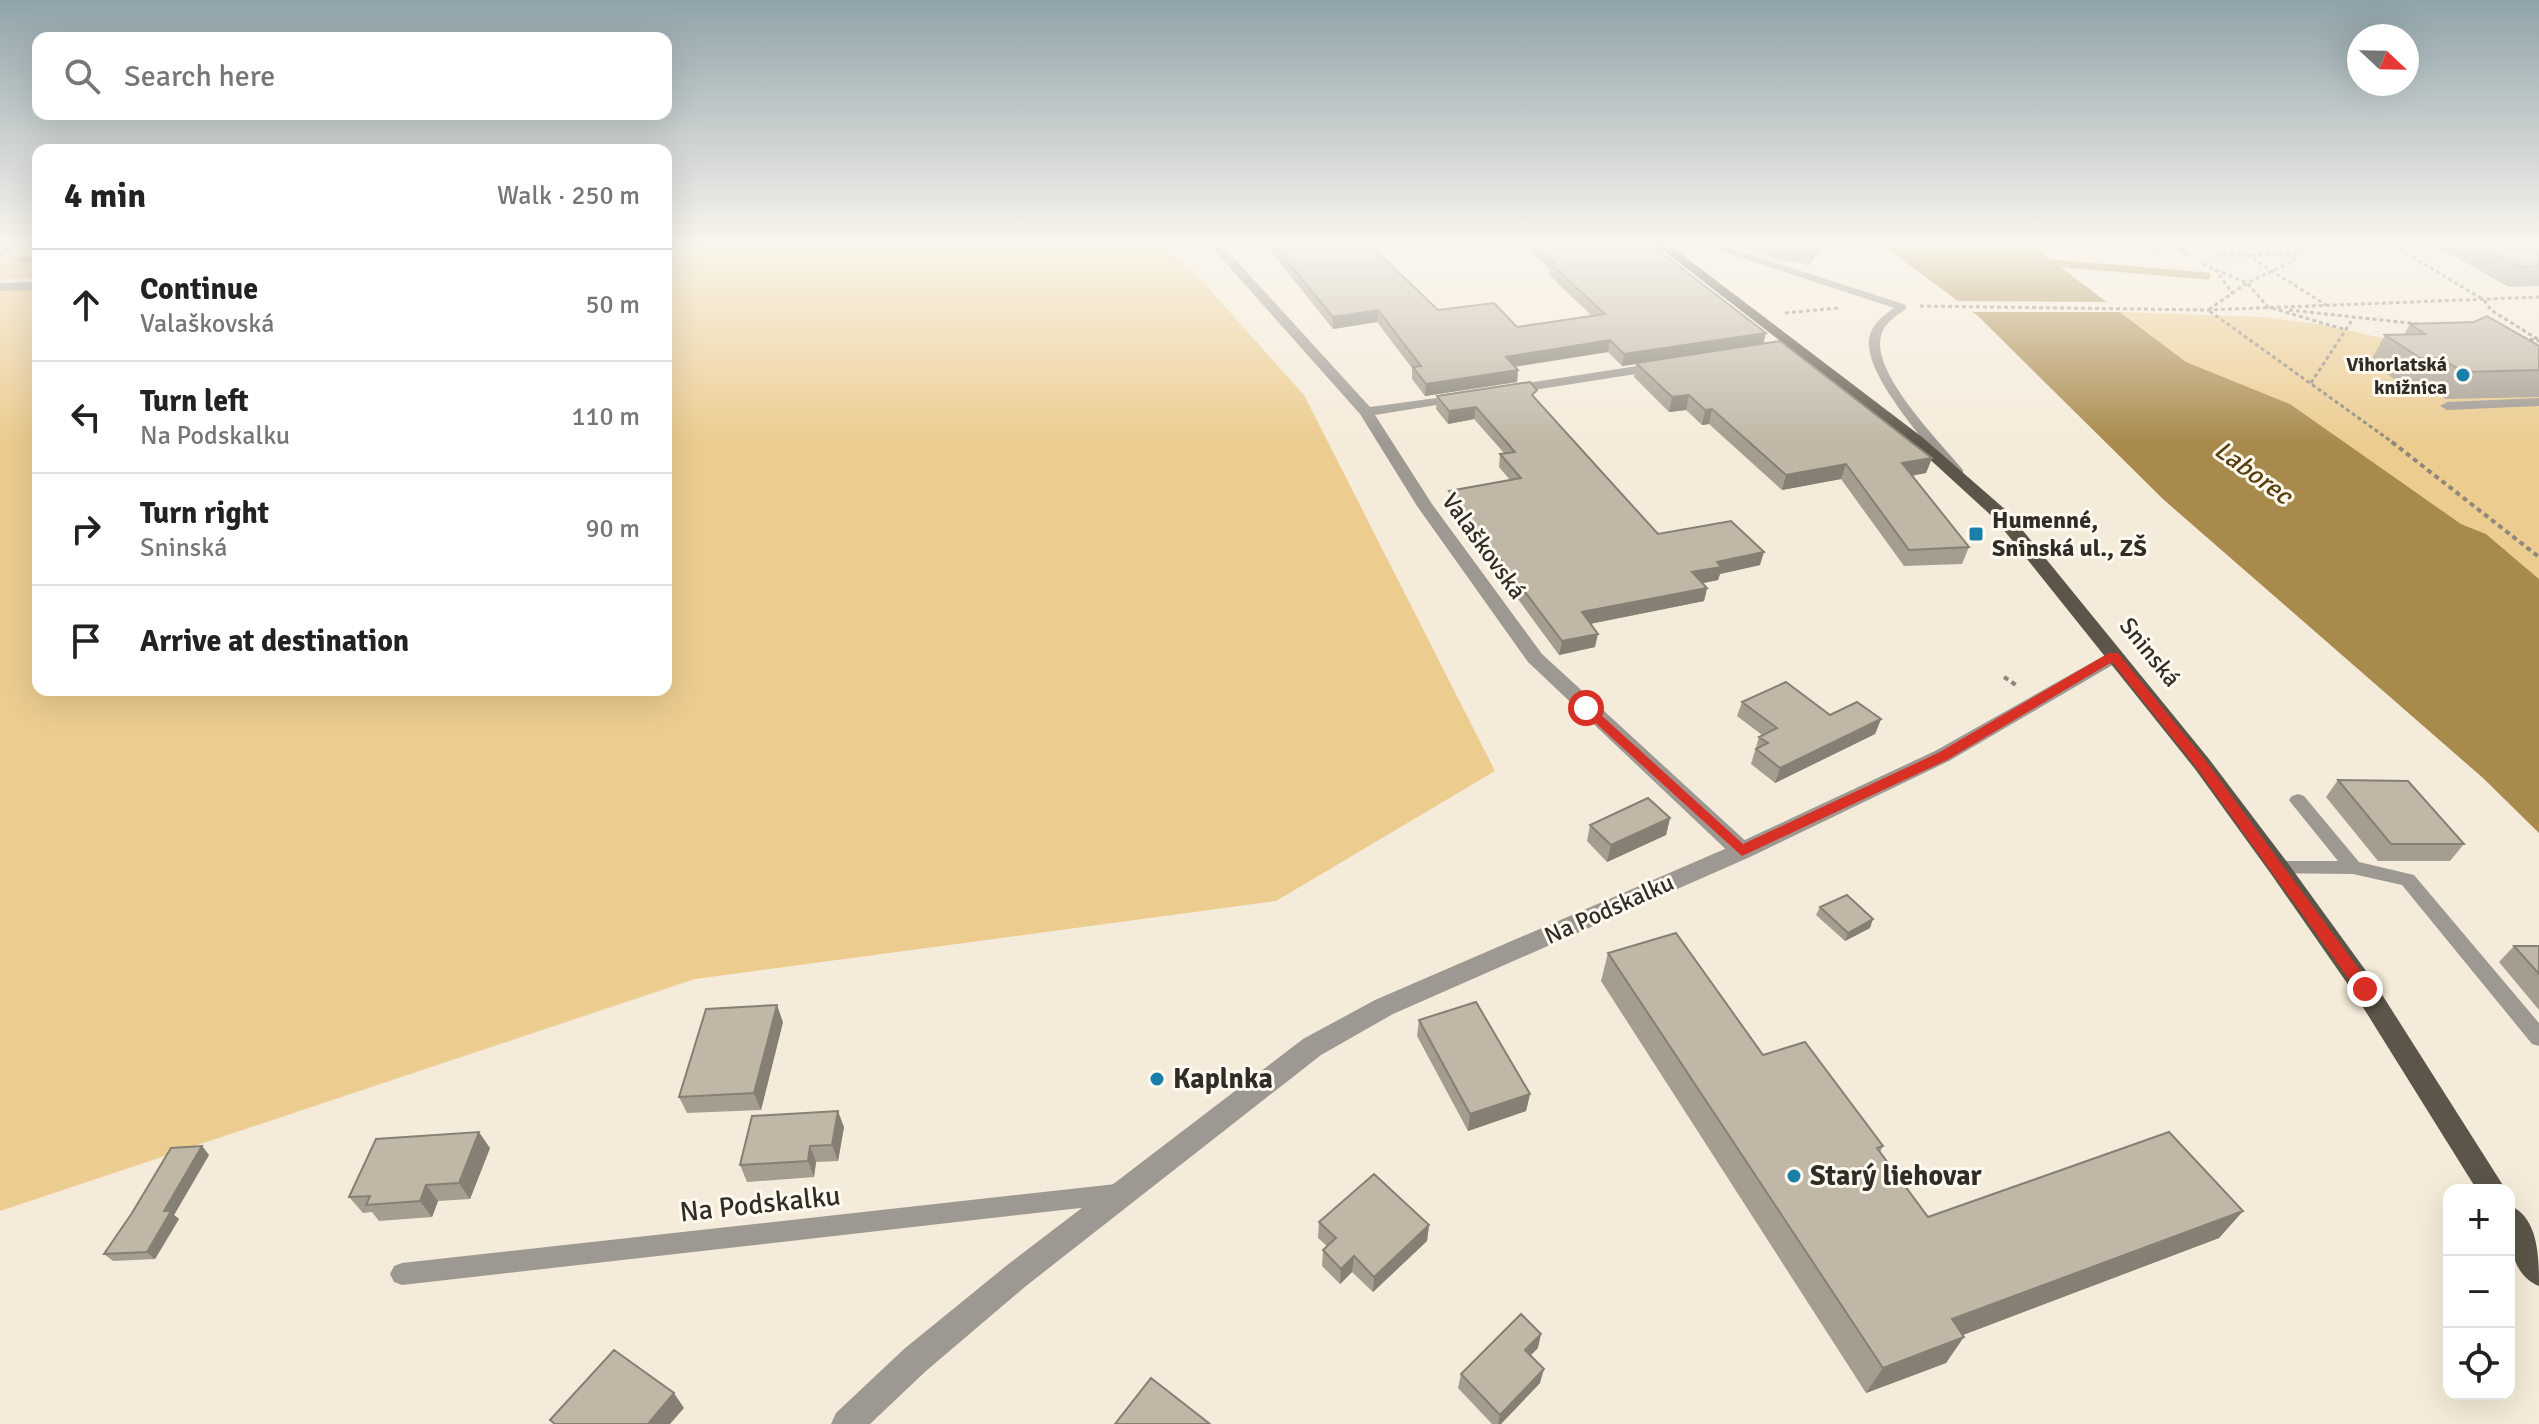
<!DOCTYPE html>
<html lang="en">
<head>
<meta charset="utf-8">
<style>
  :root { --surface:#fff; --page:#f2f2f2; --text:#222; --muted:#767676; --line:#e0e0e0 }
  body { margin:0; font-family:Signika,sans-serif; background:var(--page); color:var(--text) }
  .controls { position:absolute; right:24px; bottom:24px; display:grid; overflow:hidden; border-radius:16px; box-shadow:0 8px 32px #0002 }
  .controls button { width:72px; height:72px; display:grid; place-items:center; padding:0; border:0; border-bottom:2px solid var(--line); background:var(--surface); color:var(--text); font:40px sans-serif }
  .compass { position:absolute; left:2347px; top:24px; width:72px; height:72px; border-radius:50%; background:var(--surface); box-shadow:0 8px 32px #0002; rotate:112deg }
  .stop { position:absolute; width:24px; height:24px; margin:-18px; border:6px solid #d93025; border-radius:50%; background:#fff }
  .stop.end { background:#d93025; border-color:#fff; box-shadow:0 2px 8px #0008 }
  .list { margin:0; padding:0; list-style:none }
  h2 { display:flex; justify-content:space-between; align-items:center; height:104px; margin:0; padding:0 32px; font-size:34px }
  h2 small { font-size:26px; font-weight:400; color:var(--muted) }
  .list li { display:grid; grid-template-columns:52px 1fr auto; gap:24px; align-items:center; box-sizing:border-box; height:112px; padding:0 32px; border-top:2px solid var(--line) }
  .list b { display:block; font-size:30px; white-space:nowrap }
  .list p { margin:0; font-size:26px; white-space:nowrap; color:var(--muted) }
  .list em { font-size:26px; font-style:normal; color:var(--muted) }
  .icon { flex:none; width:44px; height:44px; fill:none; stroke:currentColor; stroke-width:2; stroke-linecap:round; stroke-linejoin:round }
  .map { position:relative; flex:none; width:2539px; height:1424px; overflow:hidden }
  .search { position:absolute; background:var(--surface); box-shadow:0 8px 32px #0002; left:32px; top:32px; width:640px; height:88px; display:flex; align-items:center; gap:20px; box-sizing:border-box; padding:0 28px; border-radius:16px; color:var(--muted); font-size:30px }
  .panel { position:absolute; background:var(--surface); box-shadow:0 8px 32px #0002; left:32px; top:144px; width:640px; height:552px; border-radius:16px }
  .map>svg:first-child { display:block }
  .green { fill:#eccc8f }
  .water { fill:#a98a4d }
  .pier { fill:#f5ebda }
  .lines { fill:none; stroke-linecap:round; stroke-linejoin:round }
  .stream { stroke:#a98a4d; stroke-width:7 }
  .path-far1 { stroke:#8f897d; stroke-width:3; stroke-dasharray:4 3; stroke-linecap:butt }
  .path { stroke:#8f897d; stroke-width:4; stroke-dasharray:5 4; stroke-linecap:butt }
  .service { fill:#9d9992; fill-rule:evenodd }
  .minor { fill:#9d9992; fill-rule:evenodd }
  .tertiary { fill:#9d9992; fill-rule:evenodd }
  .primary { fill:#5c5549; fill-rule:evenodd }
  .wall { fill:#a59d8f }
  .shaded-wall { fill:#868074 }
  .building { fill:#c0b7a6; stroke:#868074; stroke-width:2 }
  .route { fill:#d93025 }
  .poi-dot { fill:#197ea9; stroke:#fff9ef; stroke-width:3 }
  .labels { text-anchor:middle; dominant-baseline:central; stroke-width:6; stroke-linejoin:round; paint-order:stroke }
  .far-poi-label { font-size:20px; font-weight:bold; fill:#302d26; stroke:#fff9ef; text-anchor:end }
  .poi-label { font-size:24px; font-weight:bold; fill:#302d26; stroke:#fff9ef; text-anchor:start }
  .street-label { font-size:24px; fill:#302d26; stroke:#fff9ef }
  .water-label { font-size:26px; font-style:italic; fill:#553f0d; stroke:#fff9ef }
  .near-poi-label { font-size:28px; font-weight:bold; fill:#302d26; stroke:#fff9ef; text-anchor:start }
  .near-street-label { font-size:28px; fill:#302d26; stroke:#fff9ef }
</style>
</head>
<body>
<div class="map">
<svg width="2539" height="1424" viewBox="0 0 2539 1424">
  <rect width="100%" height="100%" fill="#f5ebda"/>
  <path class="green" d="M26,244H38V278L0,279V261Z
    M666,244H1154L1193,271L1304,395L1495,771L1276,901L695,979L0,1211V287L38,286V690H666Z
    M2121,312L2263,317L2325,325L2404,343L2539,349V579L2486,534L2461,524L2290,404L2186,362Z"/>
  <path class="water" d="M1881,244H2030L2186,362L2290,404L2461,524L2486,534L2539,579V833L2483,778L2164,500L1978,316Z"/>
  <path class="pier" d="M1952,301L2114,302L2127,312H1965Z"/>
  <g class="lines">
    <path class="stream" d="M2042,262L2207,276"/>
    <path class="path-far1" d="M2116,244L2159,251
      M2394,246L2484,300L2491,310L2539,340
      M2247,255L2326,305
      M2209,256L2296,254
      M2203,264L2247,283L2268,307L2343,329
      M2215,269L2233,294
      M1920,306L2208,310L2539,297
      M2289,310L2418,324
      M1785,313L1838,308
      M2523,338L2539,341
      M2311,383L2354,317
      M2395,444L2208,310L2247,283L2293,261L2297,249L2395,247"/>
    <path class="path" d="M2392,442L2539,557
      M2004,677L2019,687"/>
    <path class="service" d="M2170,244H2181L2194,254L2185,256Z
      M1715,245H1721L1906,305V309C1896,316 1884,323 1881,336C1871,373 1940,442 1963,470V476H1953C1930,447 1866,378 1869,341C1870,326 1882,316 1894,308L1715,249Z
      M38,256V262L21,263L16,260L21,257Z
      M2298,794L2304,796L2359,862L2414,875L2539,1023V1046L2532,1044L2402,885L2353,874L2273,873L2270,868L2273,863L2279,861H2338L2292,804L2289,800L2292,796Z
      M1116,1184L1124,1187L1127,1194L1124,1201L1116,1204L402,1285L394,1282L390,1274L394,1266L402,1263Z"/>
    <path class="minor" d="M8,244H22L0,258V249Z
      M1209,244H1221L1370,407L1466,394L1468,397L1461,401L1375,415L1432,504L1542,654L1750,845L1753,851L1750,857H1734L1528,662L1417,506L1360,414Z
      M38,282V290L0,291V283Z
      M1663,362L1668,363V369L1508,394L1501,390L1508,386Z
      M2539,398V406L2447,410L2440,406L2447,402Z"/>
    <path class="tertiary" d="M2114,650L2121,652L2124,656L2121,660L1949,761L1750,857L1393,1014L1321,1055L1026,1286L926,1371L870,1424H831L836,1413L904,1349L1006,1266L1303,1039L1375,1000L1734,845L1935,751Z"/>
    <path class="primary" d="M1655,244H1668L1922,437L2007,511L2209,759L2287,862L2374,982L2506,1190H2477L2356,996L2271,874L2195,769L1995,519L1912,443Z
      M2509,1205C2539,1217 2539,1258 2539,1286C2508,1274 2509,1233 2509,1205Z"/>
  </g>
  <path class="wall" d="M1265,244H1369L1438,310L1517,327L1592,316L1549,275L1550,271L1545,265L1520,244H1650L1763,343L1932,458L1926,473L1912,476L1969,547L1962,564L1904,566L1841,479L1782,490L1709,424L1702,425L1686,410L1669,412L1634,377L1636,364L1622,366L1608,352L1515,367L1518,370L1517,382L1425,396L1412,379V368L1377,322L1333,329Z
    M1750,244H1824L1809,265L1770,257L1749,248Z
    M2432,244H2539V286L2509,287Z
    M2410,324L2539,346V397L2446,399L2425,385L2404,386L2370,362L2385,335L2404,334Z
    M1437,396L1536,400L1658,534L1760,565L1720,574L1718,580L1703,583L1707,588L1704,601L1590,624L1595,647L1559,655L1448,504L1449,491L1510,480L1499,467L1500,454L1504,453L1474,419L1448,424L1436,409Z
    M1742,702L1830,715L1881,719L1875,734L1775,783L1751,764L1759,737L1762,735L1737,716Z
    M2338,780L2464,844L2450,861H2378L2326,797Z
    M1670,818L1666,835L1607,862L1587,841L1590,825Z
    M1820,907L1870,928L1845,941L1816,915Z
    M2514,946H2539V1010L2499,962Z
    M1608,953L1763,1055L1883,1146L1880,1152L1928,1217L2243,1211L2219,1238L1963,1335L1946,1363L1866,1393L1601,981Z
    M1419,1020L1530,1094L1526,1111L1468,1131L1417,1036Z
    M783,1022L761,1110L687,1113L679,1097Z
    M844,1127L838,1161L816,1162L814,1177L747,1182L740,1165Z
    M202,1146L209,1155L174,1215L179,1219L155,1259L113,1261L104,1254Z
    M490,1148L470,1199L438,1201L432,1217L379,1221L372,1212L363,1213L349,1197Z
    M1319,1222L1429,1225L1427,1241L1373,1292L1352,1272L1340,1284L1322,1266L1323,1250L1327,1246L1318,1238Z
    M1538,1348L1530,1355L1540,1383L1501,1424H1492L1458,1388L1461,1374Z"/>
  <path class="shaded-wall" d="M1818,244H1824L1809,265L1813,252Z
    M1378,310L1377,322L1333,329V317Z
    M1766,333L1763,345L1622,366L1624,354Z
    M1610,340L1608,352L1504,368L1506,357Z
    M1518,370L1517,382L1425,396L1426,384Z
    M1689,395L1686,410L1669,412L1672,397Z
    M1476,407L1474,419L1448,424L1449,411Z
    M1712,409L1709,424L1702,425L1705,410Z
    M1932,458L1926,473L1897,478L1902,463Z
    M1846,464L1841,479L1782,490L1786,475Z
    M1764,552L1760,565L1720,574L1718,580L1689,586L1692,572L1717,562Z
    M1707,588L1704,601L1579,626L1582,612Z
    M1598,634L1595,647L1559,655L1562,641Z
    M1881,719L1875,734L1775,783L1780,768Z
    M1670,818L1666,835L1607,862L1611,845Z
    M1873,919L1870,928L1845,941L1848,933Z
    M777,1005L783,1022L761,1110L754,1093Z
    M1530,1094L1526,1111L1468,1131L1470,1114Z
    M838,1111L844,1127L838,1161L832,1145Z
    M479,1132L490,1148L470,1199L459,1183Z
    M202,1146L209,1155L174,1215L179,1219L155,1259L147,1252L164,1211Z
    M810,1146L816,1162L814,1177L808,1161Z
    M426,1185L438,1201L432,1217L420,1201Z
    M2243,1211L2219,1238L1934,1346L1952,1319Z
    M1429,1225L1427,1241L1373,1292L1374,1277Z
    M1354,1256L1352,1272L1340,1284L1341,1269Z
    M1541,1334L1538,1348L1522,1364L1525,1350Z
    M1964,1337L1946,1363L1866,1393L1883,1368Z
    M1544,1369L1540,1383L1501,1424H1498L1500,1415Z
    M674,1393L684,1408L670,1424H648Z"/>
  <path class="building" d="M1273,244H1369L1438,310L1494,303L1517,327L1605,314L1551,264L1554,263L1546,254L1534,244H1650L1766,333L1624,354L1610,340L1506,357L1518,370L1426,384L1413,367L1421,366L1378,310L1333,317Z
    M1772,244H1818L1813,252Z
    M2477,244H2539V266L2521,267Z
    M2487,316L2539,346V370L2463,372L2441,358H2420L2385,335L2425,334L2410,324L2474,322Z
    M1780,341L1932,458L1902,463L1969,547L1909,550L1846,464L1786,475L1712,409L1705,410L1689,395L1672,397L1636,363Z
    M1530,382L1537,390L1532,395L1658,534L1731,521L1764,552L1717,562L1721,567L1692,572L1707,588L1582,612L1598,634L1562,641L1449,491L1521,478L1500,454L1515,452L1476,407L1449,411L1437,396Z
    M1786,682L1830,715L1857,702L1881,719L1780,768L1756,749L1768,743L1759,737L1777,728L1742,702Z
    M2338,780L2408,781L2464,844H2391Z
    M1648,798L1670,818L1611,845L1590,825Z
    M1847,895L1873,919L1848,933L1820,907Z
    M1676,933L1763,1055L1805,1042L1883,1146L1877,1148L1928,1217L2169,1132L2243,1211L1952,1319L1964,1337L1883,1368L1608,953Z
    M2514,946H2539V974Z
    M1476,1002L1530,1094L1470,1114L1419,1020Z
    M777,1005L754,1093L679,1097L706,1009Z
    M838,1111L832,1145L810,1146L808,1161L740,1165L752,1116Z
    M479,1132L459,1183L426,1185L420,1201L366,1205L370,1196L349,1197L376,1139Z
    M202,1146L164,1211H171L147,1252L104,1254L132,1213L171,1148Z
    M1374,1174L1429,1225L1374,1277L1354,1256L1341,1269L1323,1250L1336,1238L1319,1222Z
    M1521,1314L1541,1334L1525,1350L1544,1369L1500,1415L1461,1374Z
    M614,1350L674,1393L648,1424H555L550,1420Z
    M1151,1378L1210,1424H1115Z"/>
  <linearGradient id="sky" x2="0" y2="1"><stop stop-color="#8fa3aa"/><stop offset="0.55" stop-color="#faf6ee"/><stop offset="1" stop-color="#faf6ee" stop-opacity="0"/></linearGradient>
  <rect width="2539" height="443" fill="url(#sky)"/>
  <path class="route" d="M2109,653H2118L2206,761L2370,984V993H2359L2197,768L2112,662L1947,760L1742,856L1579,708L1590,705L1743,844L1938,753Z"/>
  <g class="poi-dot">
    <circle cx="2463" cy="375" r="8"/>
    <rect x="1968" y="526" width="16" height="16" rx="4"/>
    <circle cx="1157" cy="1079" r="8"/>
    <circle cx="1794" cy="1176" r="8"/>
  </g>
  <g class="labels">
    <g class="far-poi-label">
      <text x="2447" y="364">Vihorlatská<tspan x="2447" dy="23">knižnica</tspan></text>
    </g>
    <g class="poi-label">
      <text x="1992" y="520">Humenné,<tspan x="1992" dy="28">Sninská ul., ZŠ</tspan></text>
    </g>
    <g class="street-label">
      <text transform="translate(1484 546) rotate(54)">Valaškovská</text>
      <text transform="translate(2150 652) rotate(51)">Sninská</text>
      <text transform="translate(1609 909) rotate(-24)">Na Podskalku</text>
    </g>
    <g class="water-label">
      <text transform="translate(2253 473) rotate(36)">Laborec</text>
    </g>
    <g class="near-poi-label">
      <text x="1173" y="1079">Kaplnka</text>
      <text x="1810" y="1176">Starý liehovar</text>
    </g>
    <g class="near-street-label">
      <text transform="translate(760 1204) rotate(-6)">Na Podskalku</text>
    </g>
  </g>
</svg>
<div class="controls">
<button>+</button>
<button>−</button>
<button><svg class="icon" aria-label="locate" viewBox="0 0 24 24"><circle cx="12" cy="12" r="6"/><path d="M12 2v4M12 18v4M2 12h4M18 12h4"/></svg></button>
</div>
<svg class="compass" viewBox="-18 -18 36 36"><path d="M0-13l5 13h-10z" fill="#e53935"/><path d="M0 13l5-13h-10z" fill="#767676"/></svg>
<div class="stop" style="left:1586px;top:708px"></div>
<div class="stop end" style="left:2365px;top:989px"></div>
<div class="search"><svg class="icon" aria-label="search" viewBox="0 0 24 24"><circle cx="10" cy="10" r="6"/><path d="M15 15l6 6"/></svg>Search here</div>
<section class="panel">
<h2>4 min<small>Walk · 250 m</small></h2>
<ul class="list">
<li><svg class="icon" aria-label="ahead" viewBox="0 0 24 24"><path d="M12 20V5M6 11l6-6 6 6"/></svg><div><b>Continue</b><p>Valaškovská</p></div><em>50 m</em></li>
<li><svg class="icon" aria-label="left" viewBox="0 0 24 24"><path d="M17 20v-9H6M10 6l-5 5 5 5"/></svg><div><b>Turn left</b><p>Na Podskalku</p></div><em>110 m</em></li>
<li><svg class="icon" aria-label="right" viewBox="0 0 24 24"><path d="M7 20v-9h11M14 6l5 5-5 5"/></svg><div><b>Turn right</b><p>Sninská</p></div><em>90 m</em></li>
<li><svg class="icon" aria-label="arrive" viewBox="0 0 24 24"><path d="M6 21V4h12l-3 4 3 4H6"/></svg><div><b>Arrive at destination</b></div></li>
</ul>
</section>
</div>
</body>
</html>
